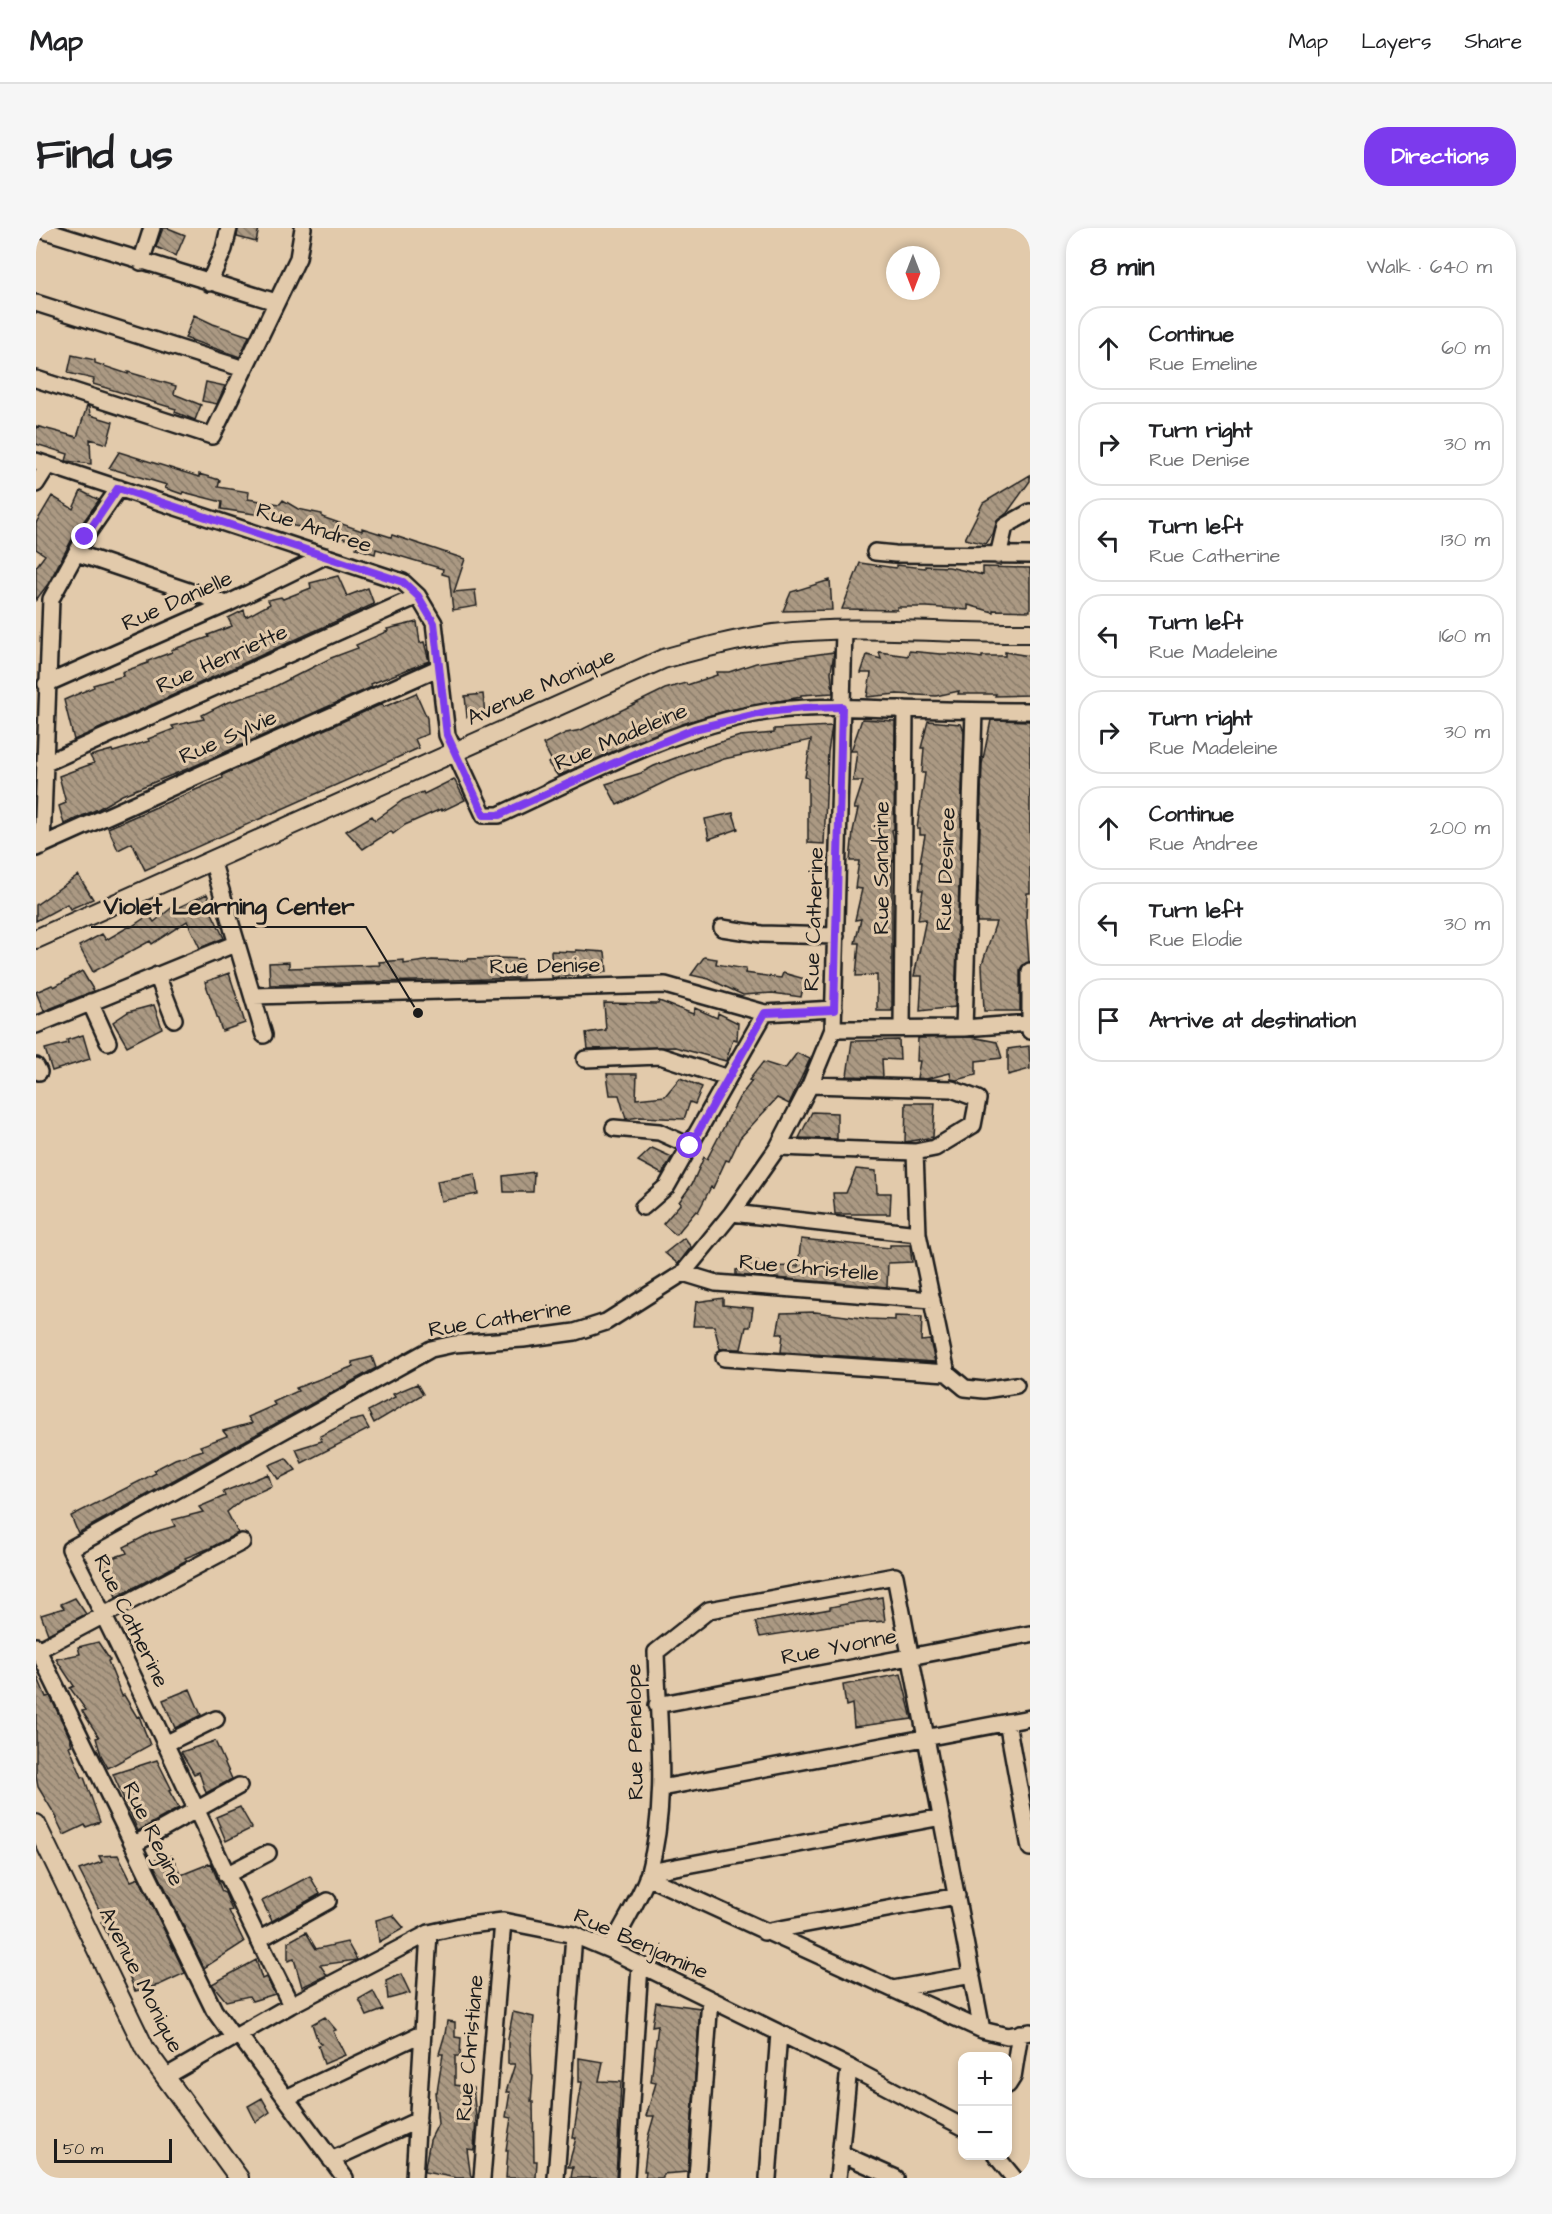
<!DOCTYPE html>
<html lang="en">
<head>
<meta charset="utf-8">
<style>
  :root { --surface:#fff; --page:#f6f6f6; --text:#202124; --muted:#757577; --line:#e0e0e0; --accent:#7c3aed }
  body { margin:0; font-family:"Architects Daughter",sans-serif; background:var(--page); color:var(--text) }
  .controls { position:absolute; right:18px; bottom:18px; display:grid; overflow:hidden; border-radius:12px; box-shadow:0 3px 9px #0003 }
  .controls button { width:54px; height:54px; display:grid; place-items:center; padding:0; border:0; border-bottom:2px solid var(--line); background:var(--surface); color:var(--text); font:30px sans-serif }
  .compass { position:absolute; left:850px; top:18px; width:54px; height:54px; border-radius:50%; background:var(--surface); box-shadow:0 3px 9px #0003; rotate:180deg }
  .scale { position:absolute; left:18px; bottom:15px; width:118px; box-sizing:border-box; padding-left:6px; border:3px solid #1c1c1c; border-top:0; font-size:16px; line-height:21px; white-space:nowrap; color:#1c1c1c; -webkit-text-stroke:4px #e2caab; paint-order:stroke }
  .stop { position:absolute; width:18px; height:18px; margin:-14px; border:4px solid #7c3aed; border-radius:50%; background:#fff }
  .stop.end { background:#7c3aed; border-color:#fff; box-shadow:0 2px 6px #0008 }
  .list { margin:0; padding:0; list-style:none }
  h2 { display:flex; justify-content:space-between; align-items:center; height:78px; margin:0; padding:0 24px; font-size:26px }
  h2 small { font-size:20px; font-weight:400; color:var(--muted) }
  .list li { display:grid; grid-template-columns:39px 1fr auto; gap:18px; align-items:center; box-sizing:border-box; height:84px; margin:0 12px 12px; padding:0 12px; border:2px solid var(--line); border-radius:24px }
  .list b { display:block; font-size:22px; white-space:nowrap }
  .list p { margin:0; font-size:20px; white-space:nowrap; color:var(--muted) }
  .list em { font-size:20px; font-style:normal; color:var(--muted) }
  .icon { flex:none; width:33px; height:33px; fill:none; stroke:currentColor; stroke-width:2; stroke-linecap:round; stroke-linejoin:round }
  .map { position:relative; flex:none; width:994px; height:1950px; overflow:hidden; border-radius:24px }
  header { display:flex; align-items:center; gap:36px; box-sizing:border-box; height:84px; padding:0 30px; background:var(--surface); border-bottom:2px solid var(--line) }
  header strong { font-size:28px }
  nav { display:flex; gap:33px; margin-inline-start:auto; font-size:21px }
  .intro { display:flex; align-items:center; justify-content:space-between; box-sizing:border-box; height:144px; padding:0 36px }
  h1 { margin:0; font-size:42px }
  .button { padding:15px 27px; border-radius:24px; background:var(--accent); color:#fff; font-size:21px; font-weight:700 }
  main { display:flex; gap:36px; padding:0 36px }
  aside { flex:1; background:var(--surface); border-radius:24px; box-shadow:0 3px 9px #0003 }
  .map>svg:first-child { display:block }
  .building { fill:url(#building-back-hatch); stroke:#1c1c1c; stroke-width:1.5 }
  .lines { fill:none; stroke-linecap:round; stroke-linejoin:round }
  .minor-casing { stroke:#1c1c1c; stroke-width:20 }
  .tertiary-casing { stroke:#1c1c1c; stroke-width:22 }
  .minor { stroke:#e2caab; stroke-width:15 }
  .tertiary { stroke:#e2caab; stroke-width:18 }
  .route { stroke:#7c3aed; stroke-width:8 }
  .labels { text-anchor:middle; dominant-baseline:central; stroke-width:6; stroke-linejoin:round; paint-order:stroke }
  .street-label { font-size:22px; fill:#1c1c1c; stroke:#e2caab }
  .leader { fill:none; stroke:#1c1c1c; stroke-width:2 }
  .callout-dot { fill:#1c1c1c; stroke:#e2caab; stroke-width:2 }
  .callout-label { font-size:24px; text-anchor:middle; font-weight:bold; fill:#1c1c1c; stroke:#e2caab; stroke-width:6; stroke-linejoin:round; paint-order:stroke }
</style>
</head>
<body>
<header>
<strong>Map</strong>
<nav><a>Map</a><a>Layers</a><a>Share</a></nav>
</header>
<div class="intro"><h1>Find us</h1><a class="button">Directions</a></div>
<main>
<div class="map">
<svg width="994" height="1950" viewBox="0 0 994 1950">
  <defs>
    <pattern id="building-back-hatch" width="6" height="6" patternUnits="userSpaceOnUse" patternTransform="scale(1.5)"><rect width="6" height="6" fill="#ab9983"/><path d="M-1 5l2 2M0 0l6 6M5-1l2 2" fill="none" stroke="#8a7c6a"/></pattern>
  </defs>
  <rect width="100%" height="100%" fill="#e2caab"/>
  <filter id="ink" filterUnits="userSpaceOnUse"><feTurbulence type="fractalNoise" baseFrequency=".0167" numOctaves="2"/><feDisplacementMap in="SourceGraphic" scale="12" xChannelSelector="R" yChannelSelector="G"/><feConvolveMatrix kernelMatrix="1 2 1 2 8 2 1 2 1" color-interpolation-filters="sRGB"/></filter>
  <g filter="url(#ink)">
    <path class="building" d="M127,0H132L149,7L140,28L120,19Z
      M202,0H223L220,14L201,9Z
      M158,87L177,96L213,108L204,129L149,110Z
      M36,127L59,132V135L92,146V144L140,158L138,166L165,177L159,192L139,184L140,181L57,156L58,151L32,145Z
      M170,154L189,158L181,176L166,173Z
      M51,178L53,179L54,187L77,194L71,216L54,211L55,236L30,233L32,226L0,216V198L41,209Z
      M83,224L163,249V246L184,252L182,259L213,264L212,271L244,276L247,272L262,281L286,286V289L326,303V300L355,309L356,307L429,331L418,364L439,362L441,378L417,382L413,348L406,346L407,341L340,321L339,326L320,320L322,314L293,307L294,305L248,296L238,289L185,281L186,274L147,264L146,266L129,260L131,257L73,240Z
      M994,247V253L971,285L961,293L957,306L950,316L929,311L947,275Z
      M45,263L63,272L40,304L12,356L0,372V339L9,327L0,321V295L16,268L37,281Z
      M824,335L860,340V337L889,340V338L913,339L947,347V339L994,340V383L957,382V384L932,377V382L891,379H861V382L806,381Z
      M302,348L311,368L332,360L338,376L38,512L28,472L58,459L57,457L87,448L86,444L112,435V433L136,424L135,422L173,409L172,407L196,398L192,390L208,382L210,389L234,376L232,372L245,369L247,371L275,360L274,355Z
      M794,352L796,382L747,383L755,364Z
      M381,394L384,415L388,414L393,433L335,456L336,459L156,539L86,567L62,581L28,596L23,578L30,575L23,548L58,535L54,528L76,522L77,524L113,513L112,511L138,501L136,498L168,491L166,487L190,475L234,461L295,430L322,420L320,417L352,403L351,401Z
      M873,423L904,426H918L946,430V428H969V424L994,428V467L959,468L960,466H922L923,463L900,468L861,466L831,469L835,445H825L831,427L845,431L843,424L872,428Z
      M798,424L795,444L797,465L765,467V469L693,482L658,492L590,518L522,548L512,535L516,533L507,516L530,505L545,502L629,461L650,455L651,457L681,447L680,444H693L720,435Z
      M380,465L391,490L392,506L379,511L383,520L109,642L96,615L82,622L72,600L187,550L186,547L346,476L348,479Z
      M447,466L449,487L431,489L429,468Z
      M826,491L859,493L858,601L856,602L858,612V633H856V783H841V747L820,748L823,715H819L825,691L819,692L826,661L819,660L823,633H814L817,603L822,581H818L827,553H817L821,523H815Z
      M955,492L994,493V665H991L990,692L993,734L986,738L984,742V783H948L946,736L960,694H941L946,536Z
      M892,493L925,496L928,503L919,779L884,783L886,748H878L890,691L882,692L887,662H883L886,634H884L889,607H884V601H881L889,545H886L888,520H885Z
      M796,498L792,524L788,616L772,615V550L769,549L775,512L688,531L635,551L581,577L570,556L605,545L618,538L669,519L704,508L738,505V501Z
      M418,551L429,572L406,583L405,581L369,597L357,606L355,603L327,621L310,603L336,588L339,592L367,572L387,564L388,566Z
      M697,585L702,601L673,611L669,591Z
      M42,647L57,671L34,681L31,676L0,693V677Z
      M171,666L177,680L174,681L188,710L164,720L151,693L116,716L114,713L57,744L43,718L66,706L70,712L94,698L95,699L113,687L118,694L139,677L141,680Z
      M540,722L569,724L571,744L542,749V746L516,750L515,723L540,724Z
      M668,729L681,731L680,736L710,741L709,745L745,750L747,745L769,751L765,769L736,765L707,767L673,751L655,747Z
      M463,730L486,731L487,750L234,757L233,735L253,734V740L344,737L343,734L368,732V736L396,732L432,733V731Z
      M46,743L58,763L8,783L0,764L16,757L18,759Z
      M193,745L209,795L186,803L169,754Z
      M623,773L657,786L659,780L681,790L682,785L702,795L701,812L697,811L690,833L639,819L552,821L550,805L570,802L568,775L622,776Z
      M118,777L126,800L91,818L77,794L92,784Z
      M47,807L54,831L16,843L9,821L32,815L31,812Z
      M935,809L961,814L966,830L940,833V847L921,852L915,851L914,845L890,851L881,850L884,833H881L882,810Z
      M863,812L864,832L846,831L847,849L811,848L816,813Z
      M993,818L994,841L972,847V821Z
      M761,825L774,831L753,876L741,870L704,910L693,933L690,932L677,960L675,959L662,984L660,983L640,1007L627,996L645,975L643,974L656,956L668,929L671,931L703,870L716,853L713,852L727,834L749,841Z
      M571,846H601L600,871L629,868L644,850L666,859L659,876L654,874L648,891L604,889L590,891L583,867H574Z
      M870,875H899L897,909L869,914Z
      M776,884L801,885V911L763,910Z
      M616,920L636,929L626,946L602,933Z
      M820,941L840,943L841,965H855L854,986H799L797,965H810Z
      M498,944L497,964H468L467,948Z
      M439,946L442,966L405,973L401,953Z
      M648,1010L655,1019L642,1036L629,1025Z
      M765,1011L854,1020V1017H874L876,1034L852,1035L851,1059L700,1047V1042L707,1041L710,1032L722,1033L721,1039L762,1038Z
      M687,1070V1077L717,1080L714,1099H710L705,1121H684L678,1098H657L660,1074Z
      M779,1084L833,1091L859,1092V1088L886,1089L885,1113L894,1112L899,1134L745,1124L747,1106H741L745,1085Z
      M336,1129L340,1140L42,1305L35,1288L120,1245L118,1242L139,1231L167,1222L164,1218L191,1208L187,1203L216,1195L212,1189L239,1177L237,1174L262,1163L260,1160L318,1138L316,1134Z
      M381,1156L387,1166L338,1195L332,1183L359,1169L357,1166Z
      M327,1190L333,1201L266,1235L260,1221L286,1213L284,1208L314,1193Z
      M250,1230L260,1242L242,1251L233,1237Z
      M232,1246L236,1258L207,1271L191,1284L202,1305L174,1320L149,1330L151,1332L80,1369L67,1333L91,1325L88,1319L115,1305L139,1298L136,1292L167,1284L163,1279L189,1268L187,1264Z
      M846,1369L849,1393L792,1398L724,1409L719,1394L794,1381V1379Z
      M39,1370L50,1386L12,1406L5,1387L28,1380L25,1376Z
      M62,1414L74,1432L72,1433L86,1468L88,1467L101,1489L103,1488L114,1517L72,1540L65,1527L60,1510L63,1509L46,1483L50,1482L34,1460L38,1458L20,1431L44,1426L42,1419Z
      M0,1445L10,1469L14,1468L33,1508L36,1517L33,1518L46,1549H48L64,1594L50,1599L49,1597L28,1607L20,1590H21L2,1559L0,1548Z
      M865,1446L876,1491L818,1499L816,1476L810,1478L807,1457Z
      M154,1461L165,1487L139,1500L127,1472Z
      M179,1513L196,1551L170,1565L163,1544L158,1546L145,1524Z
      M121,1532L136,1562L133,1563L143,1580L102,1603L77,1546Z
      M204,1579L216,1600L190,1613L180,1589Z
      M82,1627L95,1653L103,1650L149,1745L123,1757L99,1763L91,1742L93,1741L78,1711L75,1712L65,1694L69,1693L43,1642L66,1634L63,1628Z
      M136,1628L145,1647L175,1635L186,1664L189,1665L196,1682L193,1683L208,1714L168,1740L116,1633Z
      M274,1648L284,1666L236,1693L226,1673Z
      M357,1687L368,1700L343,1714L340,1692Z
      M270,1704L280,1721L311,1714L321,1732L284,1737L291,1747L266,1759L258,1731L252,1733V1714Z
      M220,1732L226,1751L230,1749L239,1766L216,1773L213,1768L190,1773L176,1756Z
      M365,1746L374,1765L352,1771L350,1753Z
      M337,1763L347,1782L331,1788L323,1771Z
      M620,1774L664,1780L652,1944L627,1946V1950H609L610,1943H608L612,1909L618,1888H610L620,1855L615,1854L622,1797L616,1798Z
      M477,1784L498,1789L495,1820L496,1846L497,1847L495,1874H497L498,1933H501L500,1950H470L472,1922H470L475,1890L470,1889L474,1864H470L479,1836H472V1810Z
      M289,1789L300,1802L297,1803L309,1827L288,1836L282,1817L285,1816L281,1811L276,1796Z
      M411,1793L419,1794V1809L425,1810L424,1828H419V1857L437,1860L440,1889L438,1922L431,1921L435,1950H421L388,1944L394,1912L402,1896L399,1864H401L407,1826H403L409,1806Z
      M543,1830L567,1834L563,1853L585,1854L580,1950H535L537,1939H532L540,1910H537L546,1854H543Z
      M226,1870L234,1884L220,1894L212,1878Z"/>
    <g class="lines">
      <defs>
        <path id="minor" d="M0,0L240,74
          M105,34L116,0
          M173,55L188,21L193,0
          M0,75L208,141
          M0,151L176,208L262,30L267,0
          M0,233L367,354L382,368L398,395L411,507L448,587H463C548,548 637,499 730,484C774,477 818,480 862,481C906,482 950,483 994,483
          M0,256L12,237
          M839,324L859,326L994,327
          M40,325L191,376
          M962,328L969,298L994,284
          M10,456L191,376L289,328
          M8,536L382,368
          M6,618L15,371L49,309L83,260
          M0,620L402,440
          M176,632L228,807
          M686,700L725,706L800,708
          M994,743V803
          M121,747L138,791
          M217,768L629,757L729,785L798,781
          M54,774L72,814
          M0,797L201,715
          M866,799L869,481
          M928,800L938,483
          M797,801L928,800L994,795
          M549,831L624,828L692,850
          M0,838L3,844
          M578,900L623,904L654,918
          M742,919L879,924L899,920L937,897L942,871L916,861L774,857
          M879,924L882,1006L911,1145
          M607,979L631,958L729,785
          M696,985L882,1006
          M647,1045L680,1055L896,1072
          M688,1130L911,1145
          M911,1145L929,1160L948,1162L980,1157
          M0,1418L178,1782L198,1810
          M2,1422L206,1314
          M621,1477L994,1406
          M971,1494L994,1620
          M129,1516L180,1491
          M625,1560L994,1490
          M97,1617L203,1558
          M613,1644L906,1589
          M190,1647L232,1625
          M611,1649L946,1802L971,1808L994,1804
          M728,1704L921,1668
          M222,1712L292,1673
          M574,1722C585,1699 606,1668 613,1644C633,1573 622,1497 620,1424L673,1382L859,1348L946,1802
          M857,1761L936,1747
          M255,1777C178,1626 112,1471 34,1321L395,1121L418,1116L487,1111L539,1104L570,1094L647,1045L696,985L742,919L774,857L797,801L808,403
          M203,1807L309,1950
          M129,1849L255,1777L393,1705L424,1698L467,1693L538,1707L574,1722L813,1839L927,1899
          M972,1857L977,1849L984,1805
          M250,1870L387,1805
          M804,1925L860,1950
          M960,1928L978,1950
          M295,1932L382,1892
          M378,1950L393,1705
          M446,1950L467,1693
          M520,1950L538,1707
          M590,1950L604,1737
          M661,1950L674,1771
          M732,1950L743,1805
          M802,1950L813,1839"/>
        <path id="tertiary" d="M0,711L627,431C663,421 700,411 738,406C822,396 910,406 994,405
          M0,1596L109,1821L203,1950"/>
      </defs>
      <use href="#minor" class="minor-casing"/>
      <use href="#tertiary" class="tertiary-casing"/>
      <use href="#minor" class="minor"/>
      <use href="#tertiary" class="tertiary"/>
    </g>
  </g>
  <g class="lines" filter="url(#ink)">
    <path class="route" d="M49,309L82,260L367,354L382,368L398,395L411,507L448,587H463L607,522L658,501L730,484L768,480L806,479L798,782L729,785L654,918"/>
  </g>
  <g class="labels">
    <g class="street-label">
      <text transform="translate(278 300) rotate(18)">Rue Andree</text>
      <text transform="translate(141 373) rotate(-24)">Rue Danielle</text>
      <text transform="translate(186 431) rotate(-24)">Rue Henriette</text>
      <text transform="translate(505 459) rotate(-24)">Avenue Monique</text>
      <text transform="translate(192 509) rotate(-24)">Rue Sylvie</text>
      <text transform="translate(585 509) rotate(-23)">Rue Madeleine</text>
      <text transform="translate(845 640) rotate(-90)">Rue Sandrine</text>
      <text transform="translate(910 641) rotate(-88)">Rue Desiree</text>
      <text transform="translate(778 691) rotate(-88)">Rue Catherine</text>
      <text transform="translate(509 738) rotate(-1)">Rue Denise</text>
      <text transform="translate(773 1040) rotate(5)">Rue Christelle</text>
      <text transform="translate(464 1091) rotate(-9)">Rue Catherine</text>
      <text transform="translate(95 1393) rotate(64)">Rue Catherine</text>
      <text transform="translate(803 1419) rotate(-11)">Rue Yvonne</text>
      <text transform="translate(599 1504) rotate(-91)">Rue Penelope</text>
      <text transform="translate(117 1606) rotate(64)">Rue Regine</text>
      <text transform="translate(605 1716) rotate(24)">Rue Benjamine</text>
      <text transform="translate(105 1752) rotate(63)">Avenue Monique</text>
      <text transform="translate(434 1820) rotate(-85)">Rue Christiane</text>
    </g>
  </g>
  <path class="leader" d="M382 785L330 699H55"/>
  <circle class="callout-dot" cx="382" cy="785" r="6"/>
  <g class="callout-label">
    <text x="193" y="686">Violet Learning Center</text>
  </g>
</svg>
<div class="controls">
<button>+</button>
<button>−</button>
</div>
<svg class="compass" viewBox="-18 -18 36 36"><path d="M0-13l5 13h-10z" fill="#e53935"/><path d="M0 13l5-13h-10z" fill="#757577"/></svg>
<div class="scale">50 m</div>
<div class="stop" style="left:654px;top:918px"></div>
<div class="stop end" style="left:49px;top:309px"></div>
</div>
<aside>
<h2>8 min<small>Walk · 640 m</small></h2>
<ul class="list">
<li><svg class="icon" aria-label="ahead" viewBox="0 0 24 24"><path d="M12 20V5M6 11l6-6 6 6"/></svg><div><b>Continue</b><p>Rue Emeline</p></div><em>60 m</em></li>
<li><svg class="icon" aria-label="right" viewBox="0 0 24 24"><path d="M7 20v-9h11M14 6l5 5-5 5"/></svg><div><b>Turn right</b><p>Rue Denise</p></div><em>30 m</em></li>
<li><svg class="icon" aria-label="left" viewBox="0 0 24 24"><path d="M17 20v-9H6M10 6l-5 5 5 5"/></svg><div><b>Turn left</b><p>Rue Catherine</p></div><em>130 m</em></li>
<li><svg class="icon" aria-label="left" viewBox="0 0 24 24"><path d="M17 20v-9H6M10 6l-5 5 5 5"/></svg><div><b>Turn left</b><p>Rue Madeleine</p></div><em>160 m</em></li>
<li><svg class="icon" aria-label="right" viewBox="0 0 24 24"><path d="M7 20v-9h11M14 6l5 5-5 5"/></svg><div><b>Turn right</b><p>Rue Madeleine</p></div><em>30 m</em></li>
<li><svg class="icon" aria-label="ahead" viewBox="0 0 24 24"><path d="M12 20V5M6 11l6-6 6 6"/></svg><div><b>Continue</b><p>Rue Andree</p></div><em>200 m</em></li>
<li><svg class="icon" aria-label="left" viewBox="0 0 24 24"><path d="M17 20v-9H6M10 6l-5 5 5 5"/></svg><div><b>Turn left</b><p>Rue Elodie</p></div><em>30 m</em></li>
<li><svg class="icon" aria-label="arrive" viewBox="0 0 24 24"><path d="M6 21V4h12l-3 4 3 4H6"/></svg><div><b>Arrive at destination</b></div></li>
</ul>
</aside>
</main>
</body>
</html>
